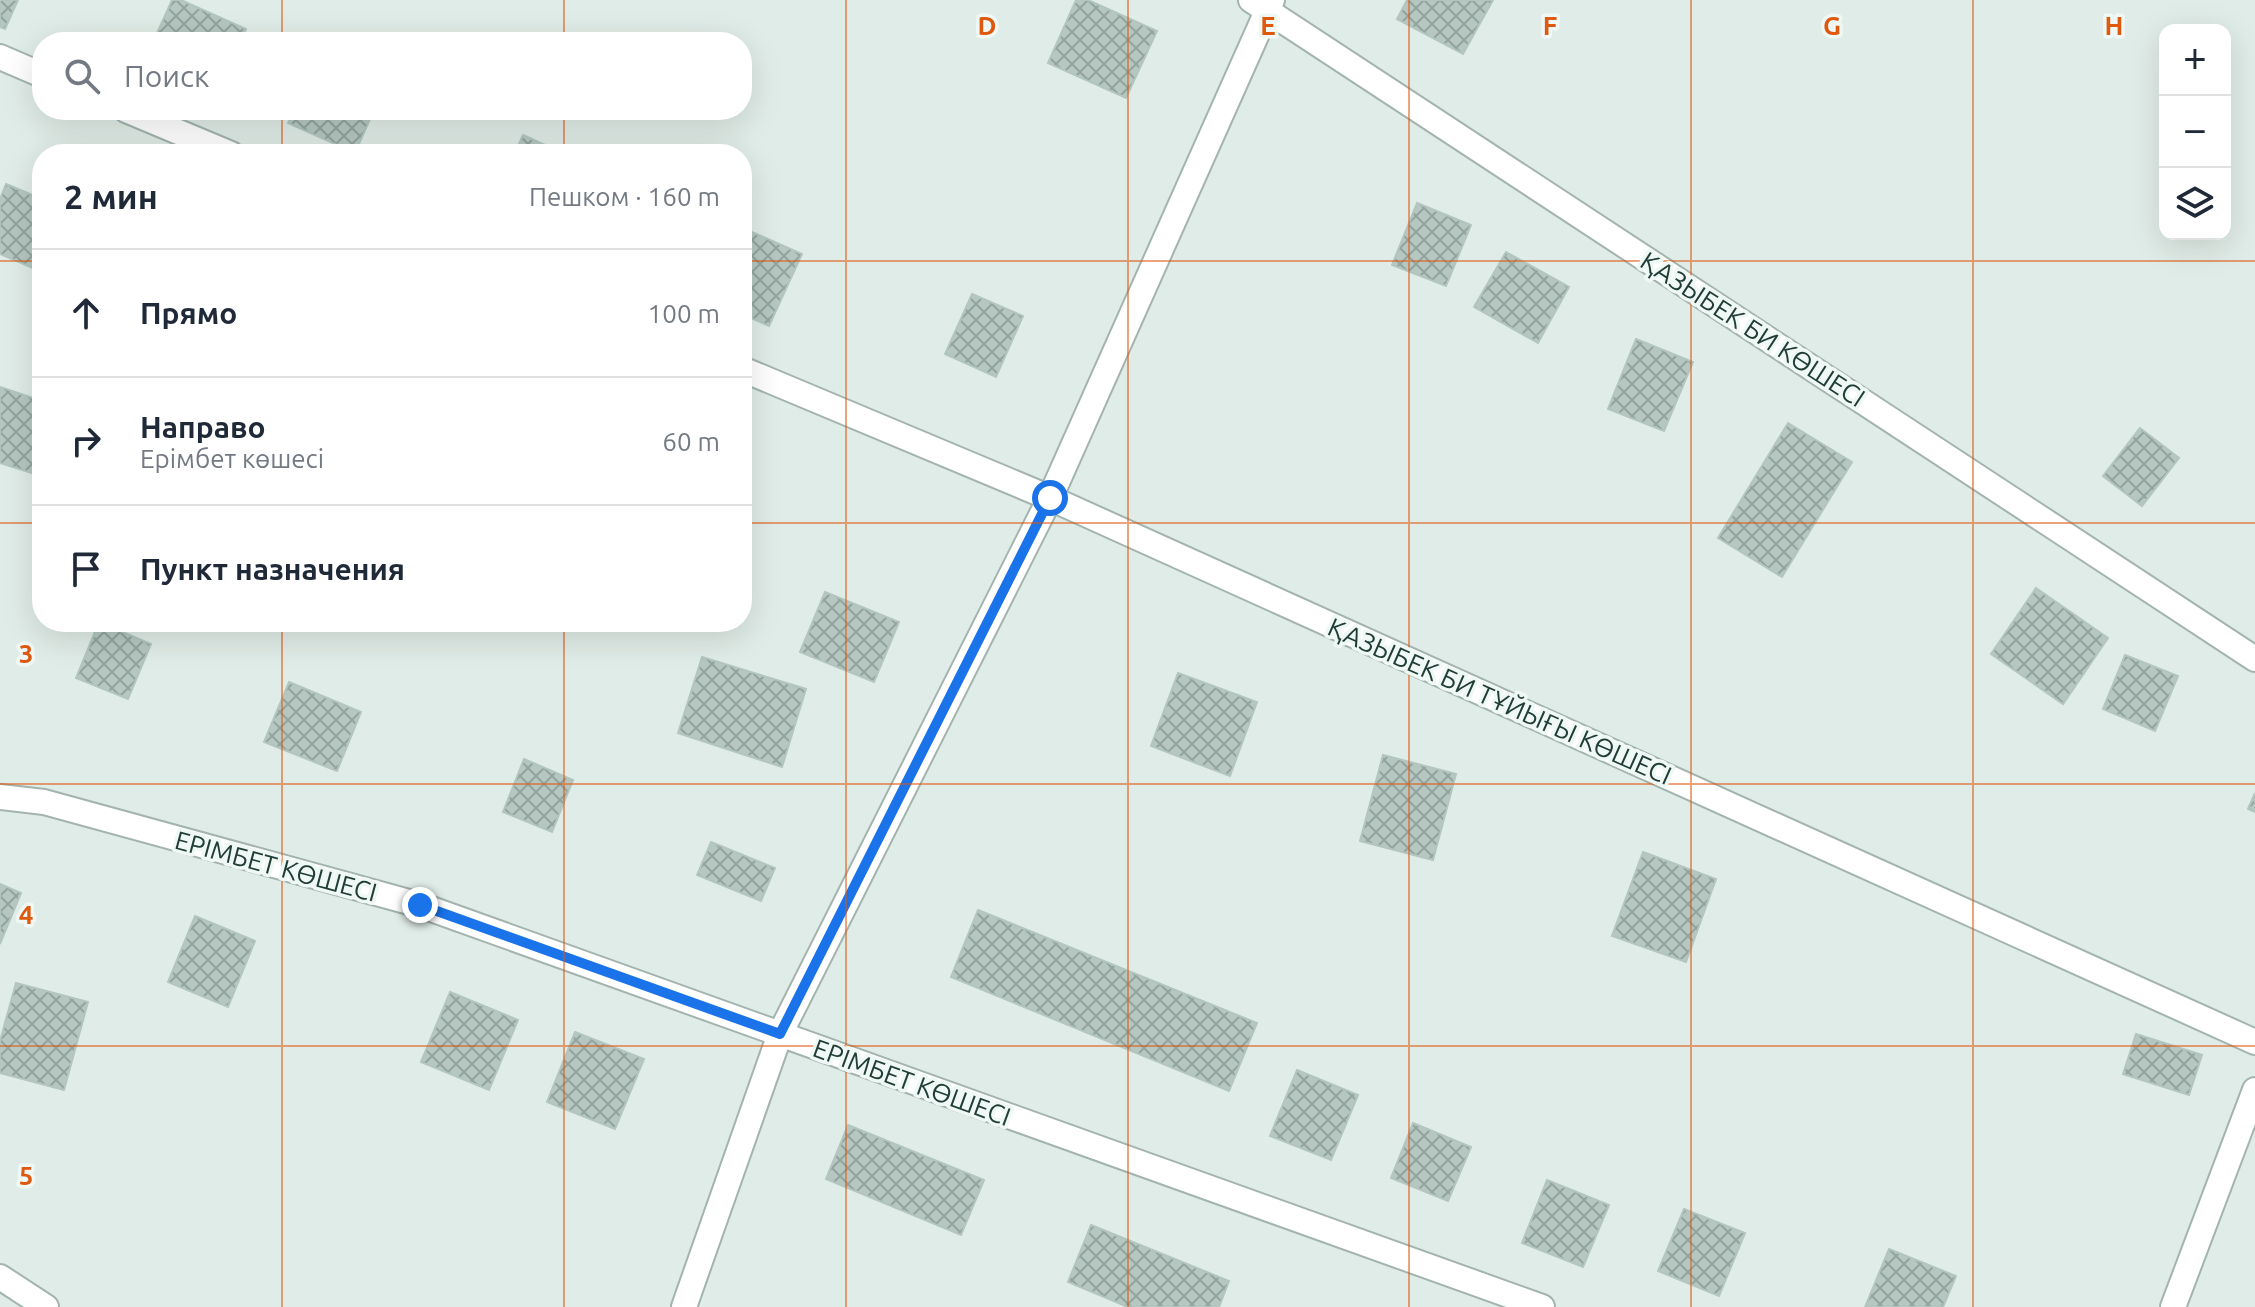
<!DOCTYPE html>
<html lang="ru">
<head>
<meta charset="utf-8">
<style>
  :root { --surface:#fff; --page:#f6f6f7; --text:#1f2937; --muted:#747a83; --line:#e0e1e3 }
  body { margin:0; font-family:Ubuntu,sans-serif; background:var(--page); color:var(--text) }
  .controls { position:absolute; right:24px; top:24px; display:grid; overflow:hidden; border-radius:16px; box-shadow:0 8px 32px #0002 }
  .controls button { width:72px; height:72px; display:grid; place-items:center; padding:0; border:0; border-bottom:2px solid var(--line); background:var(--surface); color:var(--text); font:40px sans-serif }
  .stop { position:absolute; width:24px; height:24px; margin:-18px; border:6px solid #1a73e8; border-radius:50%; background:#fff }
  .stop.end { background:#1a73e8; border-color:#fff; box-shadow:0 2px 8px #0008 }
  .list { margin:0; padding:0; list-style:none }
  h2 { display:flex; justify-content:space-between; align-items:center; height:104px; margin:0; padding:0 32px; font-size:34px }
  h2 small { font-size:26px; font-weight:400; color:var(--muted) }
  .list li { display:grid; grid-template-columns:52px 1fr auto; gap:24px; align-items:center; box-sizing:border-box; height:128px; padding:0 32px; border-top:2px solid var(--line) }
  .list b { display:block; font-size:30px; white-space:nowrap }
  .list p { margin:0; font-size:26px; white-space:nowrap; color:var(--muted) }
  .list em { font-size:26px; font-style:normal; color:var(--muted) }
  .icon { flex:none; width:44px; height:44px; fill:none; stroke:currentColor; stroke-width:2; stroke-linecap:round; stroke-linejoin:round }
  .map { position:relative; flex:none; width:2255px; height:1307px; overflow:hidden }
  .search { position:absolute; background:var(--surface); box-shadow:0 8px 32px #0002; left:32px; top:32px; width:720px; height:88px; display:flex; align-items:center; gap:20px; box-sizing:border-box; padding:0 28px; border-radius:32px; color:var(--muted); font-size:30px }
  .panel { position:absolute; background:var(--surface); box-shadow:0 8px 32px #0002; left:32px; top:144px; width:720px; height:488px; border-radius:32px }
  .map>svg:first-child { display:block }
  .building { fill:url(#building-cross-hatch); stroke:#b2c6bf; stroke-width:2 }
  .lines { fill:none; stroke-linecap:round; stroke-linejoin:round }
  .minor-casing { stroke:#a3b4af; stroke-width:28 }
  .minor { stroke:#fff; stroke-width:24 }
  .route { stroke:#1a73e8; stroke-width:10 }
  .grid { fill:none; stroke:#de580e; stroke-width:2; stroke-opacity:0.55 }
  .labels { text-anchor:middle; dominant-baseline:central; stroke-width:7; stroke-linejoin:round; paint-order:stroke }
  .street-label { font-size:26px; fill:#203d37; stroke:#f0f8f5 }
  .grid-label { font-size:26px; text-anchor:middle; font-weight:bold; fill:#de580e; stroke:#f0f8f5; stroke-width:7; stroke-linejoin:round; paint-order:stroke }
</style>
</head>
<body>
<div class="map">
<svg width="2255" height="1307" viewBox="0 0 2255 1307">
  <defs>
    <pattern id="building-cross-hatch" width="8" height="8" patternUnits="userSpaceOnUse" patternTransform="scale(2)"><rect width="8" height="8" fill="#b5c7c0"/><path d="M0 0l8 8M0 8l8-8" fill="none" stroke="#93a39d"/></pattern>
  </defs>
  <rect width="100%" height="100%" fill="#e0ece7"/>
  <path class="building" d="M0,0H18L5,29L0,27Z
    M172,0H181L246,29L241,42H153Z
    M1076,0H1088L1157,31L1126,98L1048,63Z
    M1407,0H1493L1463,54L1397,19Z
    M294,110H374L355,153L288,123Z
    M523,135L565,154H514Z
    M6,184L42,199V272L0,254V199Z
    M1417,203L1471,225L1446,286L1392,265Z
    M743,228L802,254L769,326L742,314Z
    M1506,252L1569,287L1538,343L1474,307Z
    M972,294L1023,316L996,377L945,354Z
    M1636,339L1693,362L1664,431L1608,409Z
    M0,387L42,401V462L38,475L0,463Z
    M1788,423L1852,462L1782,577L1718,538Z
    M2140,428L2179,458L2142,506L2103,476Z
    M2036,588L2108,638L2063,704L1991,654Z
    M825,592L899,622L874,682L800,652Z
    M99,622L151,644L128,699L76,678Z
    M2125,655L2178,676L2155,731L2103,709Z
    M702,657L806,689L782,767L678,733Z
    M1178,673L1257,702L1230,776L1151,746Z
    M289,682L361,712L337,771L264,742Z
    M1383,755L1456,774L1433,860L1360,841Z
    M524,759L573,780L552,832L503,812Z
    M2255,793V812L2248,809Z
    M711,842L775,868L761,901L697,875Z
    M1643,852L1716,879L1686,962L1612,936Z
    M0,884L21,893L0,944Z
    M978,910L1257,1023L1229,1091L951,977Z
    M195,916L255,941L228,1007L168,982Z
    M16,983L88,1002L64,1090L0,1073V1041Z
    M450,992L518,1020L489,1090L421,1062Z
    M575,1032L644,1059L615,1129L547,1102Z
    M2136,1034L2202,1055L2189,1095L2123,1074Z
    M1297,1070L1358,1095L1331,1160L1270,1136Z
    M1413,1123L1471,1147L1448,1201L1391,1178Z
    M848,1125L984,1180L961,1235L826,1179Z
    M1547,1180L1609,1205L1583,1267L1522,1243Z
    M1684,1209L1745,1233L1719,1296L1658,1271Z
    M1091,1225L1229,1281L1219,1307H1128L1068,1282Z
    M1889,1249L1956,1276L1943,1307H1865Z"/>
  <g class="lines">
    <defs>
      <path id="minor" d="M1251,0L2255,659
        M0,57L42,75
        M126,110L231,154
        M742,369L1050,498L2255,1042
        M0,797L44,802L420,905L1542,1307
        M0,1277L46,1307
        M684,1307L780,1034L1050,498L1272,0
        M2173,1307L2255,1090"/>
    </defs>
    <use href="#minor" class="minor-casing"/>
    <use href="#minor" class="minor"/>
  </g>
  <g class="lines">
    <path class="route" d="M420,905L780,1034L1050,498"/>
  </g>
  <path class="grid" d="M282,0V42M564,0V42M846,0V1307M1128,0V1307M1409,0V1307M1691,0V1307M1973,0V1307M282,110V154M564,110V154M0,261H42M742,261H2255M0,523H42M742,523H2255M282,622V1307M564,622V1307M0,784H2255M0,1046H2255"/>
  <g class="labels">
    <g class="street-label">
      <text transform="translate(1753 329) rotate(33)">ҚАЗЫБЕК БИ КӨШЕСІ</text>
      <text transform="translate(1500 701) rotate(24)">ҚАЗЫБЕК БИ ТҰЙЫҒЫ КӨШЕСІ</text>
      <text transform="translate(276 866) rotate(15)">ЕРІМБЕТ КӨШЕСІ</text>
      <text transform="translate(912 1082) rotate(20)">ЕРІМБЕТ КӨШЕСІ</text>
    </g>
  </g>
  <g class="grid-label">
    <text x="987" y="35">D</text>
    <text x="1268" y="35">E</text>
    <text x="1550" y="35">F</text>
    <text x="1832" y="35">G</text>
    <text x="2114" y="35">H</text>
    <text x="26" y="663">3</text>
    <text x="26" y="924">4</text>
    <text x="26" y="1185">5</text>
  </g>
</svg>
<div class="controls">
<button>+</button>
<button>−</button>
<button><svg class="icon" aria-label="layers" viewBox="0 0 24 24"><path d="M12 4l9 5-9 5-9-5zM3 14l9 5 9-5"/></svg></button>
</div>
<div class="stop" style="left:1050px;top:498px"></div>
<div class="stop end" style="left:420px;top:905px"></div>
<div class="search"><svg class="icon" aria-label="search" viewBox="0 0 24 24"><circle cx="10" cy="10" r="6"/><path d="M15 15l6 6"/></svg>Поиск</div>
<section class="panel">
<h2>2 мин<small>Пешком · 160 m</small></h2>
<ul class="list">
<li><svg class="icon" aria-label="ahead" viewBox="0 0 24 24"><path d="M12 20V5M6 11l6-6 6 6"/></svg><div><b>Прямо</b></div><em>100 m</em></li>
<li><svg class="icon" aria-label="right" viewBox="0 0 24 24"><path d="M7 20v-9h11M14 6l5 5-5 5"/></svg><div><b>Направо</b><p>Ерімбет көшесі</p></div><em>60 m</em></li>
<li><svg class="icon" aria-label="arrive" viewBox="0 0 24 24"><path d="M6 21V4h12l-3 4 3 4H6"/></svg><div><b>Пункт назначения</b></div></li>
</ul>
</section>
</div>
</body>
</html>
